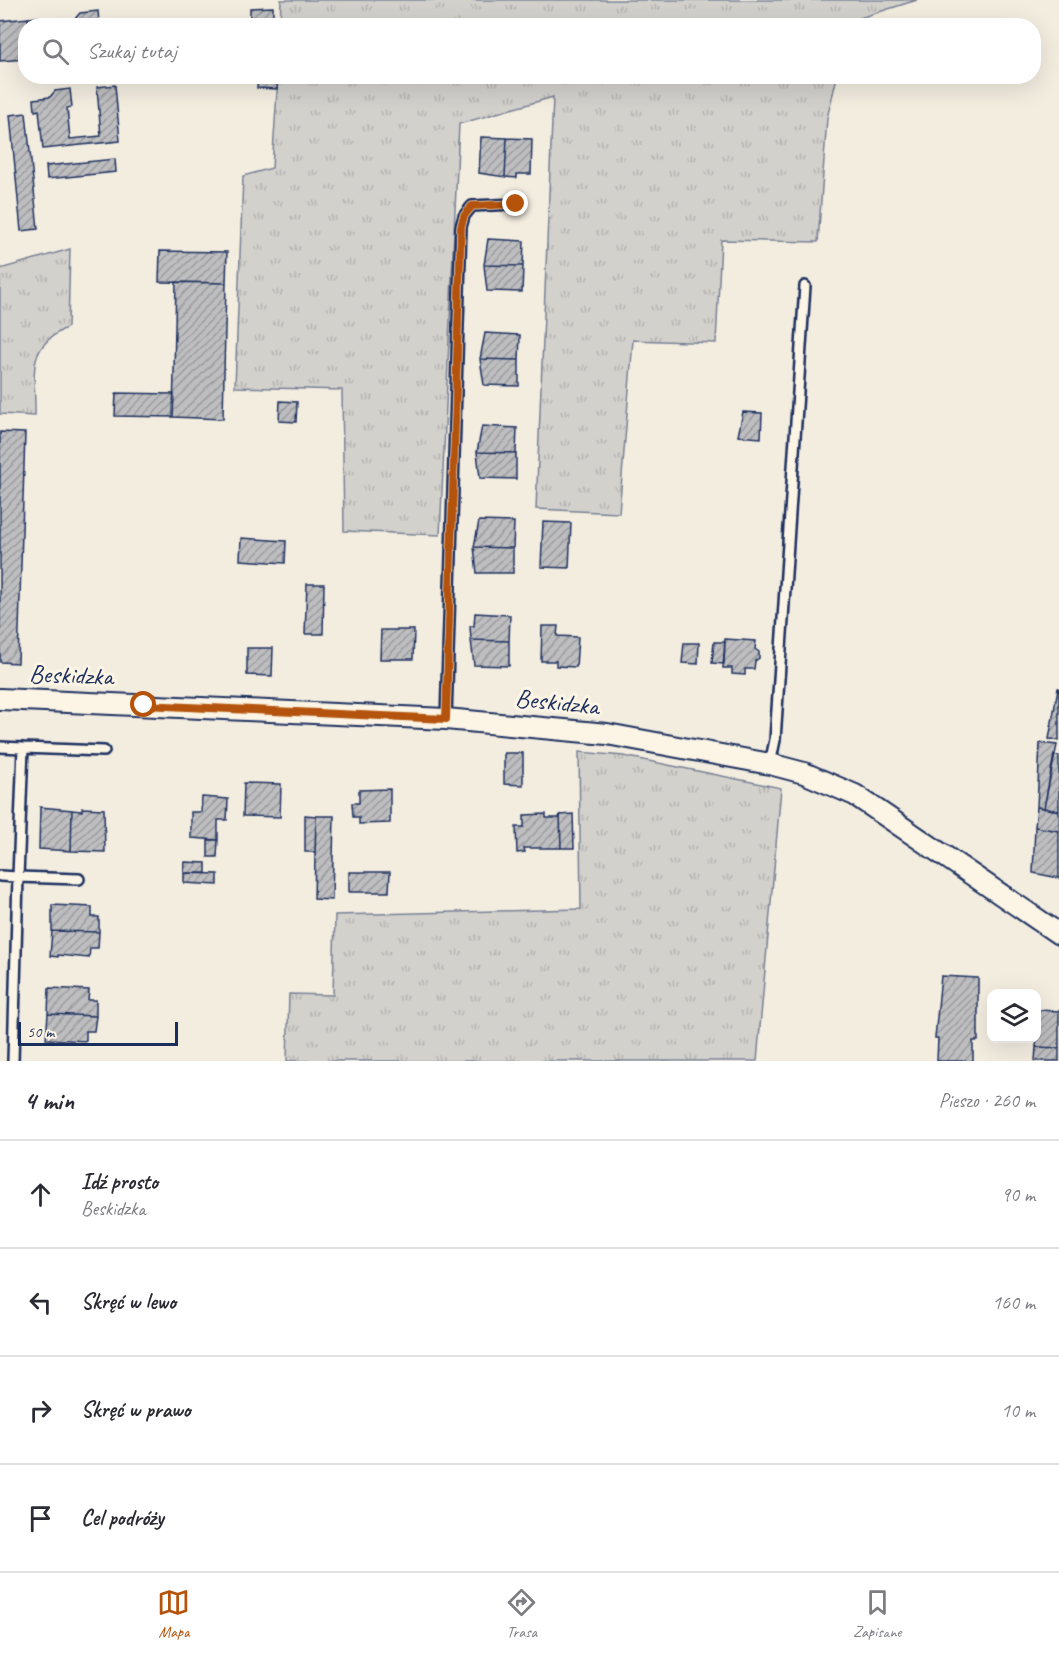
<!DOCTYPE html>
<html lang="pl">
<head>
<meta charset="utf-8">
<style>
  :root { --surface:#fff; --page:#f7f7f7; --text:#2b2b33; --muted:#7c7c81; --line:#e1e1e2; --accent:#b45309 }
  body { margin:0; font-family:Caveat,sans-serif; background:var(--page); color:var(--text) }
  .controls { position:absolute; right:18px; bottom:18px; display:grid; overflow:hidden; border-radius:12px; box-shadow:0 6px 24px #0002 }
  .controls button { width:54px; height:54px; display:grid; place-items:center; padding:0; border:0; border-bottom:2px solid var(--line); background:var(--surface); color:var(--text); font:30px sans-serif }
  .scale { position:absolute; left:18px; bottom:15px; width:160px; box-sizing:border-box; padding-left:6px; border:3px solid #1b2f5e; border-top:0; font-size:16px; line-height:21px; white-space:nowrap; color:#1b2f5e; -webkit-text-stroke:4px #fcf5e5; paint-order:stroke }
  .stop { position:absolute; width:18px; height:18px; margin:-14px; border:4px solid #b45309; border-radius:50%; background:#fff }
  .stop.end { background:#b45309; border-color:#fff; box-shadow:0 2px 6px #0008 }
  .list { margin:0; padding:0; list-style:none }
  h2 { display:flex; justify-content:space-between; align-items:center; height:78px; margin:0; padding:0 24px; font-size:26px }
  h2 small { font-size:20px; font-weight:400; color:var(--muted) }
  .list li { display:grid; grid-template-columns:39px 1fr auto; gap:18px; align-items:center; box-sizing:border-box; height:108px; padding:0 24px; border-top:2px solid var(--line) }
  .list b { display:block; font-size:22px; white-space:nowrap }
  .list p { margin:0; font-size:20px; white-space:nowrap; color:var(--muted) }
  .list em { font-size:20px; font-style:normal; color:var(--muted) }
  .icon { flex:none; width:33px; height:33px; fill:none; stroke:currentColor; stroke-width:2; stroke-linecap:round; stroke-linejoin:round }
  .map { position:relative; flex:none; width:1059px; height:1061px; overflow:hidden }
  .search { position:absolute; background:var(--surface); box-shadow:0 6px 24px #0002; left:18px; right:18px; top:18px; height:66px; display:flex; align-items:center; gap:15px; box-sizing:border-box; padding:0 21px; border-radius:24px; color:var(--muted); font-size:22px }
  .sheet { height:510px; background:var(--surface) }
  nav { display:flex; justify-content:space-around; align-items:center; box-sizing:border-box; height:84px; border-top:2px solid var(--line); background:var(--surface); font-size:16px; color:var(--muted) }
  nav a { display:grid; justify-items:center; gap:3px }
  nav .on { color:var(--accent) }
  .map>svg:first-child { display:block }
  .grass { fill:url(#grass-tufts); stroke:#778095; stroke-width:1.5 }
  .building { fill:url(#building-hatch); stroke:#1b2f5e; stroke-width:1.5 }
  .lines { fill:none; stroke-linecap:round; stroke-linejoin:round }
  .lane-casing { stroke:#1b2f5e; stroke-width:14 }
  .street-casing { stroke:#1b2f5e; stroke-width:24 }
  .lane { stroke:#fcf5e5; stroke-width:9 }
  .street { stroke:#fcf5e5; stroke-width:20 }
  .route { stroke:#b45309; stroke-width:8 }
  .labels { text-anchor:middle; dominant-baseline:central; stroke-width:6; stroke-linejoin:round; paint-order:stroke }
  .street-label { font-size:26px; fill:#1b2f5e; stroke:#fcf5e5 }
</style>
</head>
<body>
<div class="map">
<svg width="1059" height="1061" viewBox="0 0 1059 1061">
  <defs>
    <pattern id="grass-tufts" width="24" height="20" patternUnits="userSpaceOnUse" patternTransform="scale(1.5)"><rect width="24" height="20" fill="#d3d1cc"/><path d="M3 7l-1-3M5 7V3M7 7l1-3M15 17l-1-3M17 17v-4M19 17l1-3" fill="none" stroke="#b5b4b2"/></pattern>
    <pattern id="building-hatch" width="6" height="6" patternUnits="userSpaceOnUse" patternTransform="scale(1.5)"><rect width="6" height="6" fill="#bebec0"/><path d="M-1 1l2-2M0 6l6-6M5 7l2-2" fill="none" stroke="#9a9b9f"/></pattern>
  </defs>
  <rect width="100%" height="100%" fill="#f3ede0"/>
  <filter id="ink" filterUnits="userSpaceOnUse"><feTurbulence type="fractalNoise" baseFrequency=".0167" numOctaves="2"/><feDisplacementMap in="SourceGraphic" scale="12" xChannelSelector="R" yChannelSelector="G"/><feConvolveMatrix kernelMatrix="1 2 1 2 8 2 1 2 1" color-interpolation-filters="sRGB"/></filter>
  <g filter="url(#ink)">
    <path class="grass" d="M281,0H917L850,21L849,26H280Z
      M278,77H837L827,118L818,242L721,240L716,343L633,340L619,513L536,509L553,97L459,124L440,535L344,531L342,390L235,387L243,176L272,168Z
      M70,249L68,327C24,348 36,373 35,416L0,414V269Z
      M579,752L624,756L781,788L757,1061H287L289,994L333,995L335,915L581,909Z"/>
    <path class="building" d="M273,7V21L250,22V8Z
      M98,11L99,22H105V26H76L73,21L80,13Z
      M40,17L41,26H29L28,18Z
      M28,18L26,59L0,61V21Z
      M258,76H278L277,89L257,88Z
      M115,85L120,141L43,149L39,110L35,111L34,99L50,97L55,91L70,89L72,107L67,108L70,139L101,136L97,87Z
      M26,113L38,229L21,231L10,115Z
      M481,137L507,138L505,177L479,173Z
      M507,138L532,139L531,174H517V178L505,177Z
      M115,159L116,172L47,179L46,166Z
      M488,239L524,241L523,266L484,265Z
      M160,251L227,252L226,283L159,282Z
      M484,265L523,266L522,292L487,291Z
      M176,282L226,283L223,419L173,417Z
      M485,333L520,335L519,360L480,359Z
      M480,359L519,360V386L484,385Z
      M116,393L174,394L173,417L115,416Z
      M280,401L297,402L296,422L279,421Z
      M743,412L762,413L761,438L738,436Z
      M482,426L517,428L516,453L477,452Z
      M0,432L25,433L18,663L0,662Z
      M477,452L516,453V479L480,478Z
      M479,521L514,522L513,548L474,547Z
      M543,522L571,523L569,568L541,567Z
      M241,538L286,541L285,563L240,560Z
      M474,547L513,548V573H477Z
      M307,584H324L323,634H305Z
      M475,613L510,615L509,641L471,640L470,626H474Z
      M542,626H558L557,636L578,637L576,667L556,666V661H541Z
      M381,630H414L413,659H380Z
      M725,639L756,641L755,649L759,652V658L755,661L754,669H745V675L732,674V668H723Z
      M471,640L509,641V666L474,665Z
      M714,642H725L724,664L712,663Z
      M684,643H699L698,664L682,663Z
      M247,648H273L272,676L247,675Z
      M1058,688H1059V740L1049,739Z
      M1040,743L1057,745L1044,808L1037,807Z
      M504,753H523V785L504,784Z
      M1054,755L1059,756V811L1044,808Z
      M244,783L281,784L280,817L243,816Z
      M390,789V823L359,824V817H353L352,803H359V790Z
      M202,797L228,799L227,820H218V840L191,838V812H201Z
      M40,807L72,810L71,851L39,849Z
      M1037,807L1059,811V831L1035,827Z
      M82,808L104,809L105,852L71,851L72,810L82,811Z
      M546,814V818H559L560,814L561,848H524L525,852L517,853L516,827H524V815Z
      M573,814L574,848H561L560,815Z
      M305,815L316,816L315,852H305Z
      M316,816H334L332,900L314,899Z
      M1035,827L1059,831V878L1033,873Z
      M208,840H218L217,857H208Z
      M185,862L206,863V873H184Z
      M349,872H390L389,892H349Z
      M184,873L218,874V885L184,883Z
      M52,905L92,907V917H99V932L52,931Z
      M52,931L99,932L98,948H90L89,958L58,955V957L50,956Z
      M941,976L978,978V1041H973V1061H937L938,1038H935Z
      M49,988L89,990L88,1000H96V1016L48,1014Z
      M1038,1010L1059,1011V1048L1036,1047Z
      M48,1014L96,1016L94,1031H86V1041L46,1039Z
      M1036,1047L1059,1048V1061H1035Z"/>
    <g class="lines">
      <defs>
        <path id="lane" d="M446,719L461,227L464,216L472,206L516,204
          M0,747L23,748L18,877L79,879
          M23,748L104,751
          M770,764L775,740L805,286
          M0,876L18,877L13,1061"/>
        <path id="street" d="M0,699L446,719L607,734L770,764L804,773L855,795L1059,934"/>
      </defs>
      <use href="#lane" class="lane-casing"/>
      <use href="#street" class="street-casing"/>
      <use href="#lane" class="lane"/>
      <use href="#street" class="street"/>
    </g>
  </g>
  <g class="lines" filter="url(#ink)">
    <path class="route" d="M144,705L446,719L461,227L464,216L472,206L516,204"/>
  </g>
  <g class="labels">
    <g class="street-label">
      <text transform="translate(71 675) rotate(2)">Beskidzka</text>
      <text transform="translate(557 702) rotate(6)">Beskidzka</text>
    </g>
  </g>
</svg>
<div class="controls">
<button><svg class="icon" aria-label="layers" viewBox="0 0 24 24"><path d="M12 4l9 5-9 5-9-5zM3 14l9 5 9-5"/></svg></button>
</div>
<div class="scale">50 m</div>
<div class="stop" style="left:144px;top:705px"></div>
<div class="stop end" style="left:516px;top:204px"></div>
<div class="search"><svg class="icon" aria-label="search" viewBox="0 0 24 24"><circle cx="10" cy="10" r="6"/><path d="M15 15l6 6"/></svg>Szukaj tutaj</div>
</div>
<section class="sheet">
<h2>4 min<small>Pieszo · 260 m</small></h2>
<ul class="list">
<li><svg class="icon" aria-label="ahead" viewBox="0 0 24 24"><path d="M12 20V5M6 11l6-6 6 6"/></svg><div><b>Idź prosto</b><p>Beskidzka</p></div><em>90 m</em></li>
<li><svg class="icon" aria-label="left" viewBox="0 0 24 24"><path d="M17 20v-9H6M10 6l-5 5 5 5"/></svg><div><b>Skręć w lewo</b></div><em>160 m</em></li>
<li><svg class="icon" aria-label="right" viewBox="0 0 24 24"><path d="M7 20v-9h11M14 6l5 5-5 5"/></svg><div><b>Skręć w prawo</b></div><em>10 m</em></li>
<li><svg class="icon" aria-label="arrive" viewBox="0 0 24 24"><path d="M6 21V4h12l-3 4 3 4H6"/></svg><div><b>Cel podróży</b></div></li>
</ul>
</section>
<nav>
<a class="on"><svg class="icon" aria-label="map" viewBox="0 0 24 24"><path d="M3 6l6-2 6 2 6-2v14l-6 2-6-2-6 2zM9 4v14M15 6v14"/></svg>Mapa</a>
<a><svg class="icon" aria-label="directions" viewBox="0 0 24 24"><path d="M12 3l9 9-9 9-9-9zM9 14v-3h6M13 9l2 2-2 2"/></svg>Trasa</a>
<a><svg class="icon" aria-label="saved" viewBox="0 0 24 24"><path d="M7 4h10v16l-5-4-5 4z"/></svg>Zapisane</a>
</nav>
</body>
</html>
